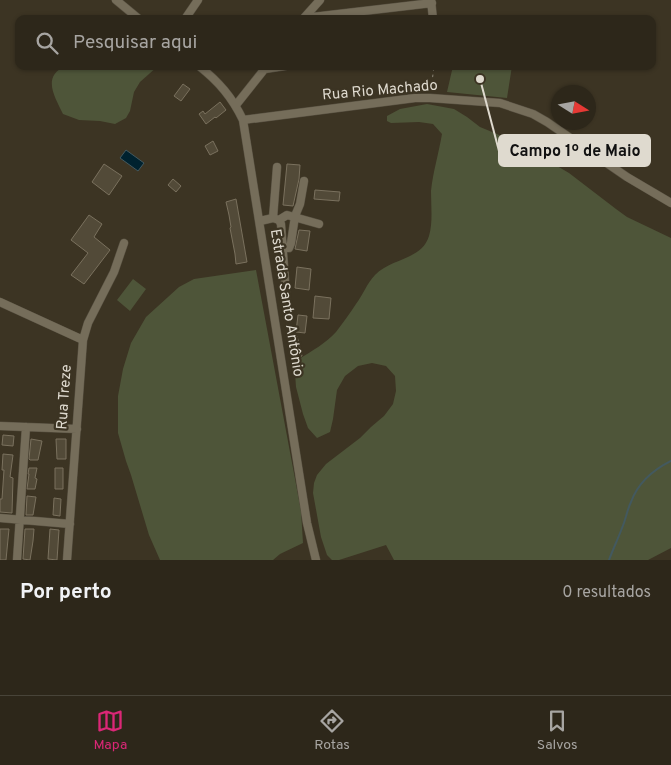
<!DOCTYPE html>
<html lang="pt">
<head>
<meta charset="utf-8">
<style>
  :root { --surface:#2d271a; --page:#393327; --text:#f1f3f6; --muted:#a7a5a2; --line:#484439; --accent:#db2777 }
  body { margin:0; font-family:Overpass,sans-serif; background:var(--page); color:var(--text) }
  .compass { position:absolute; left:551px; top:85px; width:45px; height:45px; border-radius:50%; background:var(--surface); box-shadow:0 1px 4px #0004; rotate:101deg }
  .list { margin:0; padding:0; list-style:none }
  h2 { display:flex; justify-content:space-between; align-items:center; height:65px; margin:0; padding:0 20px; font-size:21px }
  h2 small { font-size:16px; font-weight:400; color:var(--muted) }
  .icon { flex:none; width:28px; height:28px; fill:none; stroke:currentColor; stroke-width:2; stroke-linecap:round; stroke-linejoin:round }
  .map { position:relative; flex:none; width:671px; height:560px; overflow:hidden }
  .search { position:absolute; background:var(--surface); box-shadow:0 1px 4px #0004; left:15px; right:15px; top:15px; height:55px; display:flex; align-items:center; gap:12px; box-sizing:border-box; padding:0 18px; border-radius:10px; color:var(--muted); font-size:19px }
  .sheet { height:135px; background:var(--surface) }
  nav { display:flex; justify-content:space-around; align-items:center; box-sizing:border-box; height:70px; border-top:1px solid var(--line); background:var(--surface); font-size:14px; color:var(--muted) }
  nav a { display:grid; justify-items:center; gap:2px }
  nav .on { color:var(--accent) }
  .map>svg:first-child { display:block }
  .green { fill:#4e5539 }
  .water { fill:#00222f; stroke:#43595f }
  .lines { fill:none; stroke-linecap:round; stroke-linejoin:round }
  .stream { stroke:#43595f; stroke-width:2 }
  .building { fill:#524a38; stroke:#7a715e }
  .minor-casing { stroke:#585142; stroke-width:9 }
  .path { stroke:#8c8678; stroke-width:1; stroke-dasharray:2.5 4; stroke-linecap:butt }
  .minor { stroke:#756d5a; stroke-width:8 }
  .labels { text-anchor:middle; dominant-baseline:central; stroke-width:4.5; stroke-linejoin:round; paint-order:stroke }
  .street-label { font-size:15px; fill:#dfdacf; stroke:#3c3423 }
  .leader { fill:none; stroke:#dfdacf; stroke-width:2 }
  .callout-dot { fill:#dfdacf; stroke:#3c3423; stroke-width:2 }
  .callout { fill:#dfdacf; stroke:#dfdacf; stroke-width:2 }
  .callout-label { font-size:16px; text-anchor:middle; font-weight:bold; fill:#111 }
</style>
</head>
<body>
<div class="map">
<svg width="671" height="560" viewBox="0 0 671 560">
  <rect width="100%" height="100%" fill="#3c3423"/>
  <path class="green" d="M66,66H158L140,82L134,92L130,111L126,118L115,124L100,121L79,120L63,114C55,97 41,76 66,66Z
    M453,66H512L507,98L447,92Z
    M427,104L454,109L467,117L480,127L497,134L528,149L569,173L616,209L627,217L671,238V548L648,560H394L386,545L339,560H332L327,555L321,537L313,493L314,483L317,475L326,464L360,438L371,427L384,416L393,404L396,391L395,376L386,366L372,363L358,366L345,376L337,390L333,419L330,432L317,438L308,428L303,414L296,387L295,373L299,359C312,351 326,343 336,332C343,323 350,313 356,304C363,295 367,283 375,275C391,258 422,260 429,236C433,222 431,206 431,191C433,172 439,152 442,134L433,124L419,122L391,123L387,121V116L400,109Z
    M256,270L301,511L303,543L280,554L273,560H160L149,535L131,475L126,461L118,433V396L123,369L131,343L146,317L179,287L194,279Z
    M133,279L146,289L130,311L117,300Z"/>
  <path class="water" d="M126,150L144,163L138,171L120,158Z"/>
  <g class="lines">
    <path class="stream" d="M609,560C613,549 618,539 622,528C626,519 627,510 631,502C638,483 653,470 671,461"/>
  </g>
  <path class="building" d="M183,84L190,89L181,101L174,96Z
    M220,102L226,110L216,118L215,117L206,124L199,114L203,111L205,114Z
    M213,141L218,151L210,155L205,146Z
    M104,164L122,176L109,195L92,182Z
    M287,164L300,165L299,179L293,206L283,205Z
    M173,179L181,186L176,192L168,185Z
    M315,190L340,192L339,201L314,199Z
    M236,199L247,262L236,264L235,254L230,228L231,227L229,215L226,202Z
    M89,215L102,224L94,237L110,250L84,284L71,275L88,253L71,240Z
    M299,230L310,231L307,251L295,249Z
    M297,267L311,269L309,290L295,288Z
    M315,296L331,298L329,319L313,318Z
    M298,315L307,316L305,333L296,332Z
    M297,336L302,356L292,358L288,338Z
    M3,435L14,436L13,446L2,445Z
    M31,439L42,441L38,460H30L29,459Z
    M56,439H66V459H57Z
    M3,454L13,455L10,477L13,478L12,513L0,512V499H2L4,470H2Z
    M29,468H37L35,478L37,479L35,489H27L29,474H28Z
    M55,468H63V489H55Z
    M27,496L36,497L33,515H26Z
    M54,498L61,499L60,516L53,515Z
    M0,529H9L6,560H0Z
    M25,529H34L33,541L30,560L23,559Z
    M50,529L59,530L57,560L48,559Z"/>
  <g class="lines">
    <defs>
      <path id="minor" d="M116,0L139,19
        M431,0L433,19
        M304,18L432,3
        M185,19L198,0
        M303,19L320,0
        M199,66C219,82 232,97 243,120L307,523L316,560
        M265,69L285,66
        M236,105L267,66
        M243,120L415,98H430L500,103L533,114L547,122L627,177L671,203
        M273,218L277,167
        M279,220L287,215L319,224
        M260,221L273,218L279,220L281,224L287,310
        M283,248H289L291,243L295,216L300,204L304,181
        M0,302L83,340
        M0,426L77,429
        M0,518L70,524
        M17,560L26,427
        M67,560L83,340L88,323L114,272L124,243"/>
    </defs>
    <use href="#minor" class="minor-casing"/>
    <path class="path" d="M431,90L434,66"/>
    <use href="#minor" class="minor"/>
  </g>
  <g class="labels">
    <g class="street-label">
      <text transform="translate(380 91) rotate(-5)">Rua Rio Machado</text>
      <text transform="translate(286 303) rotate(81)">Estrada Santo Antônio</text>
      <text transform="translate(65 397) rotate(-86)">Rua Treze</text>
    </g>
  </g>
  <path class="leader" d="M480 79L499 151"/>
  <circle class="callout-dot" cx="480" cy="79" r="5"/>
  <rect class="callout" x="499" y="135" width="151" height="31" rx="5"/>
  <g class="callout-label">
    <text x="575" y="156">Campo 1º de Maio</text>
  </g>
</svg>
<svg class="compass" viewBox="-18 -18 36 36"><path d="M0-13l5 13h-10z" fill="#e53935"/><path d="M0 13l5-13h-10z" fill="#a7a5a2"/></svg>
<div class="search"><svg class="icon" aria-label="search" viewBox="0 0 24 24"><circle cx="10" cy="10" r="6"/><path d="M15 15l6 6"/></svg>Pesquisar aqui</div>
</div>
<section class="sheet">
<h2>Por perto<small>0 resultados</small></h2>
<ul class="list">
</ul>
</section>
<nav>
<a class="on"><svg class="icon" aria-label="map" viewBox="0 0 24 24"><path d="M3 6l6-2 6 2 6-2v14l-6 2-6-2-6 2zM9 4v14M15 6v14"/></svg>Mapa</a>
<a><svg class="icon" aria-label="directions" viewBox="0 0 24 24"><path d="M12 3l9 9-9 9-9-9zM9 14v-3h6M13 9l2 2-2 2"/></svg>Rotas</a>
<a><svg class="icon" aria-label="saved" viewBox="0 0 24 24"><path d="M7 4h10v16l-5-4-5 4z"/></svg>Salvos</a>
</nav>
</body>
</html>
